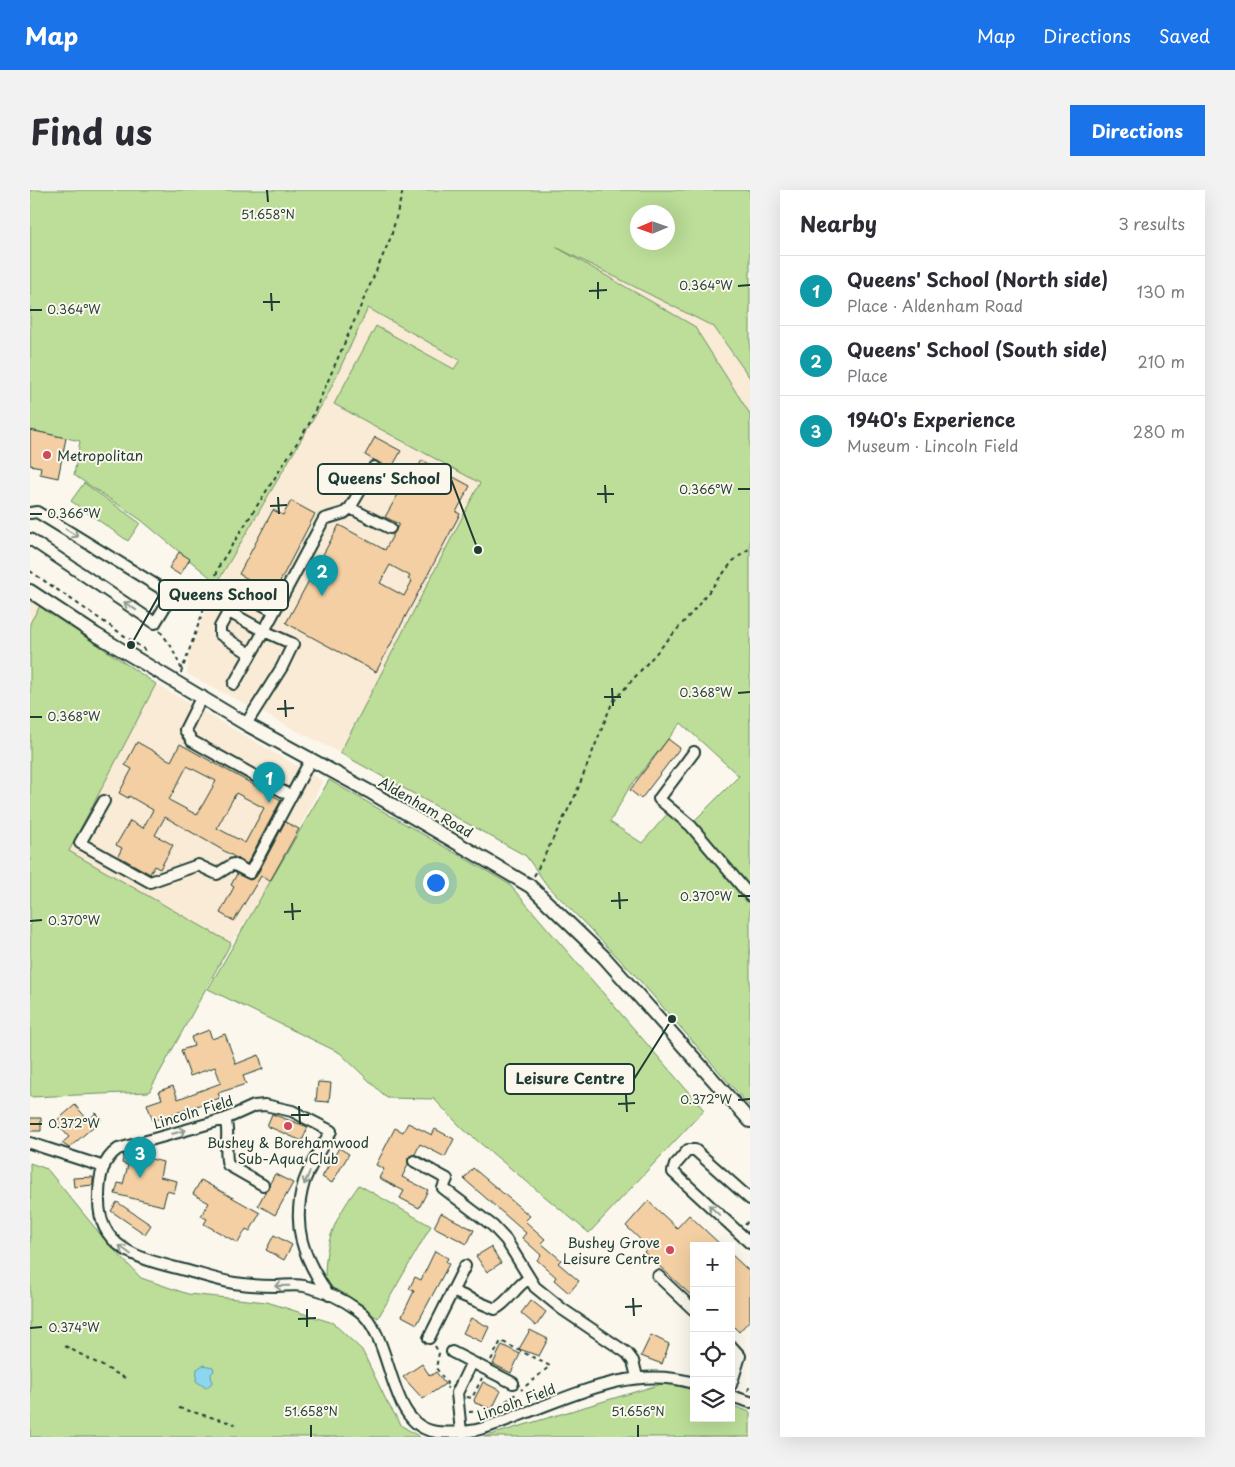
<!DOCTYPE html>
<html lang="en">
<head>
<meta charset="utf-8">
<style>
  :root { --surface:#fff; --page:#f2f2f3; --text:#2b2b33; --muted:#7c7c81; --line:#e1e1e2; --accent:#1a73e8 }
  body { margin:0; font-family:"Playpen Sans",sans-serif; background:var(--page); color:var(--text) }
  .controls { position:absolute; right:15px; bottom:15px; display:grid; overflow:hidden; border-radius:0px; box-shadow:0 5px 20px #0002 }
  .controls button { width:45px; height:45px; display:grid; place-items:center; padding:0; border:0; border-bottom:1px solid var(--line); background:var(--surface); color:var(--text); font:25px sans-serif }
  .compass { position:absolute; left:600px; top:15px; width:45px; height:45px; border-radius:50%; background:var(--surface); box-shadow:0 5px 20px #0002; rotate:268deg }
  .you { position:absolute; left:405px; top:692px; width:18px; height:18px; margin:-12px; border:4px solid #fff; border-radius:50%; background:#1a73e8; box-shadow:0 0 0 8px #1a73e833 }
  .badge { display:grid; place-items:center; width:32px; height:32px; border-radius:50%; background:var(--accent); color:#fff; font-size:16px; font-weight:700 }
  .pin { position:absolute; translate:-50% -41px; filter:drop-shadow(0 1px 2px #0008) }
  .pin::after { content:''; position:absolute; top:26px; width:18px; height:15px; background:inherit; clip-path:polygon(0 0,100% 0,50% 100%) }
  .list { margin:0; padding:0; list-style:none }
  h2 { display:flex; justify-content:space-between; align-items:center; height:65px; margin:0; padding:0 20px; font-size:21px }
  h2 small { font-size:16px; font-weight:400; color:var(--muted) }
  .list li { display:grid; grid-template-columns:32px 1fr auto; gap:15px; align-items:center; box-sizing:border-box; height:70px; padding:0 20px; border-top:1px solid var(--line) }
  .list b { display:block; font-size:19px; white-space:nowrap }
  .list p { margin:0; font-size:16px; white-space:nowrap; color:var(--muted) }
  .list em { font-size:16px; font-style:normal; color:var(--muted) }
  .icon { flex:none; width:28px; height:28px; fill:none; stroke:currentColor; stroke-width:2; stroke-linecap:round; stroke-linejoin:round }
  .map { position:relative; flex:none; width:720px; height:1247px; overflow:hidden; border-radius:0px }
  header { display:flex; align-items:center; gap:30px; box-sizing:border-box; height:70px; padding:0 25px; background:var(--accent); color:#fff }
  header strong { font-size:24px }
  nav { display:flex; gap:28px; margin-inline-start:auto; font-size:18px }
  .intro { display:flex; align-items:center; justify-content:space-between; box-sizing:border-box; height:120px; padding:0 30px }
  h1 { margin:0; font-size:35px }
  .button { padding:12px 22px; border-radius:0px; background:var(--accent); color:#fff; font-size:18px; font-weight:700 }
  main { display:flex; gap:30px; padding:0 30px }
  aside { flex:1; background:var(--surface); border-radius:0px; box-shadow:0 5px 20px #0002 }
  .map>svg:first-child { display:block }
  .built { fill:#f9ebd6 }
  .green { fill:#bcde98; stroke:#6e8e66; fill-rule:evenodd }
  .water { fill:#8dd6ef; stroke:#6199a4 }
  .building { fill:#f3cfa3; stroke:#1f3d34; fill-rule:evenodd }
  .lines { fill:none; stroke-linecap:round; stroke-linejoin:round }
  .minor-casing { stroke:#1f3d34; stroke-width:14 }
  .major-casing { stroke:#1f3d34; stroke-width:16 }
  .path { stroke:#1f3d34; stroke-width:2; stroke-dasharray:4 4; stroke-linecap:butt }
  .minor { stroke:#fbf7ec; stroke-width:10 }
  .major { stroke:#fbf7ec; stroke-width:12 }
  .oneway { stroke:#8d9a90 }
  .ticks { fill:none; stroke:#1f3d34; stroke-width:2 }
  .poi-dot { fill:#d1495b; stroke:#fbf7ec; stroke-width:2 }
  .labels { text-anchor:middle; dominant-baseline:central; stroke-width:4; stroke-linejoin:round; paint-order:stroke }
  .poi-label { font-size:14px; fill:#1f3d34; stroke:#fbf7ec; text-anchor:start }
  .street-label { font-size:14px; fill:#1f3d34; stroke:#fbf7ec }
  .ticks-label { font-size:12px; text-anchor:middle; fill:#1f3d34; stroke:#fbf7ec; stroke-width:4; stroke-linejoin:round; paint-order:stroke }
  .leader { fill:none; stroke:#1f3d34; stroke-width:2 }
  .callout-dot { fill:#1f3d34; stroke:#fbf7ec; stroke-width:2 }
  .callout { fill:#fbf7ec; stroke:#1f3d34; stroke-width:2 }
  .callout-label { font-size:15px; text-anchor:middle; font-weight:bold; fill:#1f3d34 }
</style>
</head>
<body>
<header>
<strong>Map</strong>
<nav><a>Map</a><a>Directions</a><a>Saved</a></nav>
</header>
<div class="intro"><h1>Find us</h1><a class="button">Directions</a></div>
<main>
<div class="map">
<svg width="720" height="1247" viewBox="0 0 720 1247">
  <rect width="100%" height="100%" fill="#fbf7ec"/>
  <filter id="ink" filterUnits="userSpaceOnUse"><feTurbulence type="fractalNoise" baseFrequency=".02" numOctaves="2"/><feDisplacementMap in="SourceGraphic" scale="10" xChannelSelector="R" yChannelSelector="G"/><feConvolveMatrix kernelMatrix="1 2 1 2 8 2 1 2 1" color-interpolation-filters="sRGB"/></filter>
  <g filter="url(#ink)">
    <path class="built" d="M392,0H415L684,137L720,188V327L496,666L310,563L157,484L159,461L187,393L298,204Z
      M0,410L126,494L293,591L241,694L201,753L119,902L0,907Z"/>
    <path class="green" d="M0,0H720V188L684,137L526,57L664,136L720,224V702L663,632L709,586L651,533L599,598L580,632L612,653L639,622L657,637L720,713V917L604,784L516,694L496,666L310,563L450,293L304,214L346,136L424,179L430,170L338,118L298,204L187,393L111,330L44,285L50,251L0,240ZM608,22H638V52H608Z
      M54,293L110,333L98,351L41,311Z
      M10,416L126,494L39,661L201,753L119,902L0,907V433Z
      M299,590L479,694L674,920L559,1043L433,939L404,909L357,908L310,863L178,799Z
      M0,973L17,979L75,1050L111,1088L158,1104L237,1112L303,1133L332,1160L357,1212L372,1236L390,1247H0Z
      M329,995L401,1036L348,1128L295,1097C294,1052 303,1031 329,995Z
      M638,1192L664,1201V1228H701V1215L720,1222V1247H454Z"/>
    <path class="water" d="M173,1175L183,1177L184,1181L181,1184L182,1193L176,1198L166,1191L167,1179Z"/>
    <path class="building" d="M0,240L36,248L28,288L10,284L11,277L0,275Z
      M345,247L371,261L361,279L335,265Z
      M392,270L440,296L426,322L430,324L346,482L256,433L309,335L355,360L369,334L355,327L374,294L378,296ZM360,375L380,386L378,389L382,391L374,406L350,393Z
      M261,311L285,324L244,403L209,384L243,320L253,325Z
      M149,362L160,369L150,385L139,378Z
      M638,549L650,558L611,609L600,600Z
      M107,552L141,571L150,554L251,610L217,674L135,627L125,645L143,655L130,679L124,676L120,684L88,666L92,658L86,655L100,631L113,638L123,620L99,606L98,608L89,603L102,579L95,575ZM157,576L186,591L167,625L139,610ZM206,603L234,618L215,653L187,638Z
      M255,632L269,639L240,691L231,686L204,731L190,723L204,697L201,695L207,684L220,690L226,687Z
      M179,840L182,849L195,844L206,874L229,865L233,879L213,886L216,894L188,903L190,908L123,931L117,914L132,909L129,901L143,896L148,909L191,893L185,877L160,886L151,860L164,856L161,847Z
      M288,892L301,893L299,912L286,911Z
      M45,915L58,930L66,923L72,929L39,958L32,953L39,947L25,932Z
      M242,924L278,937L272,951L237,936Z
      M0,928H11V941H0Z
      M378,933L402,945L405,939L424,949L415,967L390,954L385,964L378,968V975L372,987L398,1000L389,1018L370,1008L374,1001L349,988L354,979L346,975L365,938L373,942Z
      M309,958L319,964L302,993L292,987Z
      M98,963L133,972L130,987L147,991L144,1003L137,1001L133,1016L85,1004L88,993L93,994L98,975L92,973L94,964Z
      M443,978L500,1026L495,1031L515,1049L511,1053L531,1070L528,1073L549,1091L539,1103L524,1090L526,1087L507,1070L511,1065L492,1048L496,1043L434,989Z
      M245,984L263,993L245,1025L228,1015Z
      M63,987V995L44,997L43,988Z
      M171,990L230,1023L220,1041L216,1039L208,1053L174,1034L177,1029L171,1026L179,1013L163,1004Z
      M618,1011L647,1038L659,1025L692,1056H664V1108L614,1062L618,1057L596,1036Z
      M87,1012L121,1035L115,1044L81,1021Z
      M411,1023L444,1040L437,1054L404,1037Z
      M244,1045L262,1055L254,1070L236,1060Z
      M461,1057L471,1073L457,1082L446,1066Z
      M405,1061L418,1068L416,1072L419,1074L387,1134L372,1126L384,1101L379,1099L385,1087L391,1090Z
      M701,1064L720,1082V1130L709,1142L701,1134Z
      M501,1110L516,1122L506,1136L491,1123Z
      M441,1128L459,1137L452,1152L433,1143Z
      M500,1140L518,1149L509,1166L489,1159Z
      M621,1145L639,1154L632,1174L611,1166Z
      M472,1155L490,1164L481,1183L463,1174Z
      M392,1174L400,1186L406,1182L415,1194L393,1209L373,1187Z
      M453,1192L471,1201L462,1219L445,1213L444,1210Z"/>
    <g class="lines">
      <defs>
        <path id="minor" d="M320,318L360,338
          M0,323L7,322L142,405L125,433L0,349
          M199,422L234,441L204,494
          M220,464L190,444V437L206,408L215,405L244,421
          M172,506L155,540L162,551L261,606
          M216,534L252,477L263,454L234,441L294,329L314,323L320,318L344,277
          M664,562L629,609L661,636L720,706
          M74,611L50,653L120,692L168,675L187,684L203,674L220,683L281,569
          M195,929C201,945 193,959 198,975L233,995
          M0,953L74,977
          M384,971L417,989L413,998L463,1036L476,1050L505,1097L532,1119L597,1163L603,1171L607,1187
          M720,1009L665,960H658L645,975L643,982L720,1053
          M628,1086L664,1120
          M422,1101L465,1119C479,1112 485,1097 498,1089
          M299,1105C273,1068 261,1036 274,992C280,975 292,957 301,941L262,921L235,915L224,916L195,929L88,959C72,970 69,988 69,1007C67,1061 113,1069 154,1080C170,1084 187,1090 204,1093C217,1095 233,1096 247,1096C255,1096 265,1094 274,1096C292,1100 313,1109 328,1120C365,1146 356,1237 407,1242C442,1245 458,1237 490,1225C547,1204 603,1175 664,1193
          M399,1148L435,1076
          M701,1156L710,1166L701,1195
          M422,1162L483,1193
          M701,1206L720,1212
          M431,1242L427,1203L442,1172"/>
        <path id="major" d="M0,401L65,444L216,534L342,603L500,696L574,767L720,931"/>
      </defs>
      <use href="#minor" class="minor-casing"/>
      <use href="#major" class="major-casing"/>
      <path class="path" d="M0,381L118,462
        M130,441L141,456L152,480
        M151,483L190,374L279,234L361,47L373,0
        M504,686L545,606L582,513L666,418L703,371L720,358
        M715,1035L720,1029
        M35,1156L97,1189
        M405,1156L409,1163L406,1178L417,1193L415,1197L418,1198
        M461,1170L471,1151L520,1176L491,1200
        M718,1201L720,1195
        M437,1207L442,1208L452,1188
        M149,1218L205,1234
        M439,1222L463,1221L487,1203"/>
      <use href="#minor" class="minor"/>
      <use href="#major" class="major"/>
    </g>
    <defs><path id="oneway-shaft" d="M-6 0H5M1.5-3L5.5 0L1.5 3" fill="none" stroke-width="1.6" stroke-linecap="round" stroke-linejoin="round" transform="scale(1.25)"/></defs>
    <g class="oneway">
      <use href="#oneway-shaft" transform="translate(42 343) rotate(32)"/>
      <use href="#oneway-shaft" transform="translate(100 416) rotate(-146)"/>
      <use href="#oneway-shaft" transform="translate(149 942) rotate(-16)"/>
      <use href="#oneway-shaft" transform="translate(277 988) rotate(113)"/>
      <use href="#oneway-shaft" transform="translate(684 1020) rotate(-137)"/>
      <use href="#oneway-shaft" transform="translate(95 1060) rotate(-143)"/>
      <use href="#oneway-shaft" transform="translate(252 1096) rotate(179)"/>
    </g>
  </g>
  <path class="ticks" d="M237,0L238,12M568,92V109M708,96L720,95M559,101L577,100M241,103L242,121M233,112H250M0,120H12M575,295L576,313M708,299H720M567,304H584M248,307L249,324M240,316L257,315M0,324H12M582,498L583,516M708,503L720,502M574,507H591M255,510L256,527M247,519L264,518M0,527H12M589,702L590,719M708,706H720M581,711L598,710M262,713L263,730M254,722L271,721M0,731L12,730M596,905L597,922M708,910L720,909M588,914L605,913M269,916L270,934M261,925H279M0,934H12M603,1108L604,1126M595,1117L612,1116M277,1119V1137M268,1129L286,1128M0,1138L12,1137M281,1235V1247M608,1235V1247"/>
  <g class="poi-dot">
    <circle cx="17" cy="265" r="5"/>
    <circle cx="258" cy="936" r="5"/>
    <circle cx="640" cy="1060" r="5"/>
  </g>
  <g class="labels">
    <g class="poi-label">
      <text x="27" y="265">Metropolitan</text>
      <text x="258" y="952" text-anchor="middle">Bushey &amp; Borehamwood<tspan x="258" dy="16">Sub-Aqua Club</tspan></text>
      <text x="630" y="1052" text-anchor="end">Bushey Grove<tspan x="630" dy="16">Leisure Centre</tspan></text>
    </g>
    <g class="street-label">
      <text transform="translate(396 617) rotate(30)">Aldenham Road</text>
      <text transform="translate(163 922) rotate(-17)">Lincoln Field</text>
      <text transform="translate(486 1212) rotate(-20)">Lincoln Field</text>
    </g>
  </g>
  <g class="ticks-label">
    <text x="238" y="29">51.658°N</text>
    <text x="676" y="100">0.364°W</text>
    <text x="44" y="124">0.364°W</text>
    <text x="676" y="304">0.366°W</text>
    <text x="44" y="328">0.366°W</text>
    <text x="676" y="507">0.368°W</text>
    <text x="44" y="531">0.368°W</text>
    <text x="676" y="711">0.370°W</text>
    <text x="44" y="735">0.370°W</text>
    <text x="676" y="914">0.372°W</text>
    <text x="44" y="938">0.372°W</text>
    <text x="44" y="1142">0.374°W</text>
    <text x="281" y="1226">51.658°N</text>
    <text x="608" y="1226">51.656°N</text>
  </g>
  <path class="leader" d="M448 360L421 289M101 455L129 405M642 829L604 889"/>
  <g class="callout-dot">
    <circle cx="448" cy="360" r="5"/>
    <circle cx="101" cy="455" r="5"/>
    <circle cx="642" cy="829" r="5"/>
  </g>
  <g class="callout">
    <rect x="288" y="274" width="133" height="30" rx="5"/>
    <rect x="129" y="390" width="129" height="30" rx="5"/>
    <rect x="475" y="874" width="129" height="30" rx="5"/>
  </g>
  <g class="callout-label">
    <text x="354" y="294">Queens' School</text>
    <text x="193" y="410">Queens School</text>
    <text x="540" y="894">Leisure Centre</text>
  </g>
</svg>
<div class="controls">
<button>+</button>
<button>−</button>
<button><svg class="icon" aria-label="locate" viewBox="0 0 24 24"><circle cx="12" cy="12" r="6"/><path d="M12 2v4M12 18v4M2 12h4M18 12h4"/></svg></button>
<button><svg class="icon" aria-label="layers" viewBox="0 0 24 24"><path d="M12 4l9 5-9 5-9-5zM3 14l9 5 9-5"/></svg></button>
</div>
<svg class="compass" viewBox="-18 -18 36 36"><path d="M0-13l5 13h-10z" fill="#e53935"/><path d="M0 13l5-13h-10z" fill="#7c7c81"/></svg>
<div class="you"></div>
<div class="pin badge" style="left:239px;top:613px;background:#0f9aa8">1</div>
<div class="pin badge" style="left:292px;top:406px;background:#0f9aa8">2</div>
<div class="pin badge" style="left:110px;top:988px;background:#0f9aa8">3</div>
</div>
<aside>
<h2>Nearby<small>3 results</small></h2>
<ul class="list">
<li><span class="badge" style="background:#0f9aa8">1</span><div><b>Queens' School (North side)</b><p>Place · Aldenham Road</p></div><em>130 m</em></li>
<li><span class="badge" style="background:#0f9aa8">2</span><div><b>Queens' School (South side)</b><p>Place</p></div><em>210 m</em></li>
<li><span class="badge" style="background:#0f9aa8">3</span><div><b>1940's Experience</b><p>Museum · Lincoln Field</p></div><em>280 m</em></li>
</ul>
</aside>
</main>
</body>
</html>
